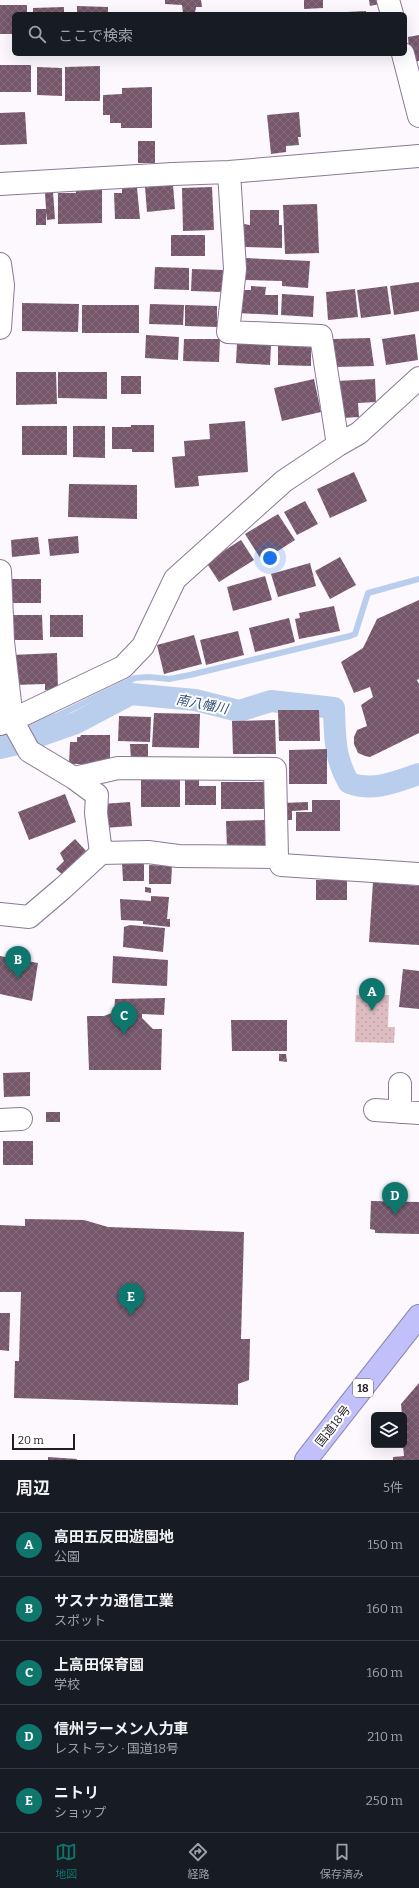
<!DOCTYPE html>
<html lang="ja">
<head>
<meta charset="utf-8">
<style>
  :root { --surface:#171b24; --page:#242831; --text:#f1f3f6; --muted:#9ea1a6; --line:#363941; --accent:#0f766e }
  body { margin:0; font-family:Bitter,"Noto Sans JP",serif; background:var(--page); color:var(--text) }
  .controls { position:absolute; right:12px; bottom:12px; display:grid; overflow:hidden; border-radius:6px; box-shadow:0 4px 16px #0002 }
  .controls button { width:36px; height:36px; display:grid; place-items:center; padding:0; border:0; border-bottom:1px solid var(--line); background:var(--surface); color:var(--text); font:20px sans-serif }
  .scale { position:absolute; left:12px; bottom:10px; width:63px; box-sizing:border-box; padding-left:4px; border:2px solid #231b27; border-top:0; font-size:11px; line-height:14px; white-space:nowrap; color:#231b27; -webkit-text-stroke:3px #fff; paint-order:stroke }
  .you { position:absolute; left:270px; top:558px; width:14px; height:14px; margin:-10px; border:3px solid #fff; border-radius:50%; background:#1a73e8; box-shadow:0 0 0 6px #1a73e833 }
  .badge { display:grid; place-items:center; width:26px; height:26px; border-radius:50%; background:var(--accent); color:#fff; font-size:13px; font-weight:700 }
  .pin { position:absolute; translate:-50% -33px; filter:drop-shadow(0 1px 2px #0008) }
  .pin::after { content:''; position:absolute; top:21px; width:14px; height:12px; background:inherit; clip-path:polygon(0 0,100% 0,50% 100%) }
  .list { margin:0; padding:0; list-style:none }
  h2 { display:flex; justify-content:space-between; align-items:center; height:52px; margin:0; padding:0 16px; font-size:17px }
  h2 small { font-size:13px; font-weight:400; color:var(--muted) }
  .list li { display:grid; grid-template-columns:26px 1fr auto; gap:12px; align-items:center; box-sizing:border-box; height:64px; padding:0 16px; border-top:1px solid var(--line) }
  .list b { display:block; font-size:15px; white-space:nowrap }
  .list p { margin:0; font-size:13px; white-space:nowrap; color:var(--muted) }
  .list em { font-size:13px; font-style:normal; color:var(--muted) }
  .icon { flex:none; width:22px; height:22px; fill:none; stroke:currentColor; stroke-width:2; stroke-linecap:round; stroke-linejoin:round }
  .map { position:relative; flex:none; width:419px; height:1460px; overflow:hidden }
  .search { position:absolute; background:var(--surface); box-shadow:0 4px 16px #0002; left:12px; right:12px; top:12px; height:44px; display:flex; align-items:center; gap:10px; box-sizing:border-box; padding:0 14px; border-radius:6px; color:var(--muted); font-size:15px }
  .sheet { height:372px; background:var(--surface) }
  nav { display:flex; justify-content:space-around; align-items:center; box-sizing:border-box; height:56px; border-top:1px solid var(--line); background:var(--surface); font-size:11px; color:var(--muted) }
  nav a { display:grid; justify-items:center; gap:2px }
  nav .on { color:var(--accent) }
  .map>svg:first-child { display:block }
  .park { fill:url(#park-dots) }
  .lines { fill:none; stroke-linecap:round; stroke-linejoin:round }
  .stream { stroke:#b9ceed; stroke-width:6 }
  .canal { stroke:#b9ceed; stroke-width:22 }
  .building { fill:url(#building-cross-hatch) }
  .minor-casing { stroke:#8b7896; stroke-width:24 }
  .highway-casing { stroke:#8a86b0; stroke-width:24 }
  .minor { stroke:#fff; stroke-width:22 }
  .highway { stroke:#c2c0fa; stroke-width:22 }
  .labels { text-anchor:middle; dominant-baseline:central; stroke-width:4; stroke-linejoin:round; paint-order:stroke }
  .shield { fill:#fff; stroke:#655f68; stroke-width:1 }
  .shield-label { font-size:11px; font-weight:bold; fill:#231b27 }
  .street-label { font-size:12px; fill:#231b27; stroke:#fff }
  .water-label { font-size:13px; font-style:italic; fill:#2e4b75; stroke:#fff }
</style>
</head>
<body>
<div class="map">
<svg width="419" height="1460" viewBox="0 0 419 1460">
  <defs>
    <pattern id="park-dots" width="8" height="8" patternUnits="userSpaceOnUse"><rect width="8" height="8" fill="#ddbdc2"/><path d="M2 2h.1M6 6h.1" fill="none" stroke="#bda2a7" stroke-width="1.8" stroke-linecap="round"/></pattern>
    <pattern id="building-cross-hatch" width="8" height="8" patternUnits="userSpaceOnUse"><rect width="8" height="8" fill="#75566a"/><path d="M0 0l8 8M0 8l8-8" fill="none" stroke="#876f7f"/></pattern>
  </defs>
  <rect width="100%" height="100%" fill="#fcf8fe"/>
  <path class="park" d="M356,995H389L388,1027H395L394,1043L355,1042Z"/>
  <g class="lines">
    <path class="stream" d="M0,735L59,715L135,678L149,677L169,679L190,675L350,636L355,634L368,593L419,579"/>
    <path class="canal" d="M0,748L13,745L76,723L131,694L195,700L239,711L271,701L334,708C335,737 334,757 349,783C374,792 395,782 419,774"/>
  </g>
  <path class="building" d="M165,0H201L202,7H196L195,13H183L182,5L165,4Z
    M304,0H323V8L304,9Z
    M369,0H383L384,3L370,6Z
    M0,5H27V14H14V34H0Z
    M77,6L108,7V14H77Z
    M64,7V14H33V8Z
    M366,11V14H327V13Z
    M290,12V14H278V13Z
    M419,35V61L410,62L408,37Z
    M0,65H31V92H0Z
    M100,66V101H65V67Z
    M37,67L62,68V96L37,95Z
    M152,87V128H121V123H110V115H103V95L122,94V88Z
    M25,112L27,144L0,145V113Z
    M299,112L301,137H298L299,145L286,146V152L271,154L267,115Z
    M138,141H155V163H138Z
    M173,185L175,209L147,212L145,187Z
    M212,187L214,230L183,231L182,188Z
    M102,188V223L58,224V193H76V189Z
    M122,188H137L140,219H115L114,193H122Z
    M53,192L55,219L47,220L46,212V225H36V209H46L45,193Z
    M317,204L319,253L285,254L283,205Z
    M250,210H279V225H282V248L244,247V224L250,225Z
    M171,235H205V256H171Z
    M245,258L310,261L308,288L282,286V281L244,280Z
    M155,267L189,268V290L154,289Z
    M192,269L223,270L222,292L191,291Z
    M419,282V311L394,315L390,286Z
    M251,286L266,287L265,295H278V315L238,313L239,290H251Z
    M387,286L391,314L361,318L357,290Z
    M355,289L358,317L328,320L326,292Z
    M282,294L314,296L313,317L281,315Z
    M22,303L79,304L78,332L22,331Z
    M150,304L184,305L183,325L149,324Z
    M82,305H139V333H82Z
    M185,305L217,306V327L185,326Z
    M415,334L418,360L386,365L382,339Z
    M146,335L179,337L178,360L145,358Z
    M370,338L374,366L334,367L333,339Z
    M184,339H220L219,362L183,361Z
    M237,343L271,344L270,365L236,363Z
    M278,344L311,345V366L278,365Z
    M16,372H56L57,404L16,405Z
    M58,372H107V399L58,398Z
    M121,376H141V394H121Z
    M314,379L321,412L282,421L274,388Z
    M375,379L376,402L358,403L359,417L342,418L337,381Z
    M245,421L248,472L198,476L199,486L175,488L172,457L185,456L184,441L210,439L209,424Z
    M131,425H154V452H132V449H112V427H131Z
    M22,426H67V455H22Z
    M73,426H105V458L73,457Z
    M354,472L367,501L330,518L317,489Z
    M69,484L137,485V519L68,517Z
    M305,501L318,524L297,535L284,512Z
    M278,514L295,540L262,561L245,534Z
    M78,536L79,553L50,556L48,539Z
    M38,537L40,554L12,557L11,540Z
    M241,540L254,560L219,582L206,562Z
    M340,557L356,585L330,599L315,571Z
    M310,563L316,586L278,597L271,574Z
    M265,576L272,600L233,611L227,587Z
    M10,579H41V603H10Z
    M419,600V679L417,680L419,684V733L370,757L365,756L358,753L354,744V737L357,730L367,726L361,705L373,697L370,687L354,693L341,662L363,648L377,619Z
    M334,606L340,631L299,639L295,619L300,618L299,613Z
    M11,615H42L43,640H11Z
    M50,615H83V637H50Z
    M289,618L295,642L255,652L249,628Z
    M238,631L244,655L206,665L200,640Z
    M194,635L202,664L164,674L157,645Z
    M57,653L58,690H45V684L13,685L12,655Z
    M278,710H319L320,741H279Z
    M154,713L200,714L199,748L152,747Z
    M119,716L151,717L150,742L118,741Z
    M275,720L276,754H233L232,721Z
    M81,735H110V764H69L70,742H77V737H80Z
    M130,744H148V760H131Z
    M327,749V784H289V750Z
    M141,778H180V807H141Z
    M199,778V786H216V805H185V779Z
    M221,782H264V809H221Z
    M65,794L76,822L29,840L18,812Z
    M312,800H340V831H296V812H312Z
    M130,802L132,826L103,828L102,804Z
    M308,802V810L292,811V820H284L283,803Z
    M266,820L267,847L227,849L226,821Z
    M75,839L87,852L63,875L56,869L64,861L60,853Z
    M132,861H144V881H123L122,863L131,864Z
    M149,865L172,866L171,884H149Z
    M316,880H347V900H316Z
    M373,882L419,886V945L369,942Z
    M145,887L151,888V893L145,892Z
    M151,896L169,897L167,919H170V927L143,924V921L121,920L120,899L151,901Z
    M130,925L165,928L163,952L123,947L124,927Z
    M0,956L38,963L32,1001L0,994Z
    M113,956L168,960L167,986L112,983Z
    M403,969L419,971V1009L399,1007Z
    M165,998L164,1015L142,1014V1018L153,1029H162L161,1070H89L87,1016H104L114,1012L115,999Z
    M231,1020H287V1051H232Z
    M279,1054H286L287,1062L279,1061Z
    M30,1072V1096L4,1097L3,1073Z
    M46,1112H60V1122H46Z
    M3,1141H33V1165H3Z
    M371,1201L419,1202V1234L375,1233V1230L370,1229Z
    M25,1219L84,1220L108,1227L244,1232L241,1339H250L249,1380L238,1384V1405L14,1398L15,1361H19L21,1292H0V1225L25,1226Z
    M0,1313H10L9,1351L0,1350Z
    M419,1383V1460H393V1457L404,1456L403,1446L398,1447V1445H404V1415H402L401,1404Z
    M48,1457L77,1459V1460H48Z"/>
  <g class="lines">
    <defs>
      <path id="minor" d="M388,0L392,14
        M403,54L419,116
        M229,172L235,269L228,332L321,336L338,445L359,433L419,378
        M0,184L173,174L229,172L419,156
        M0,264L3,285L0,328
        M0,571L3,641L12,720L29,751L74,778L97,795L96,813L101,853L63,888L29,917L0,914
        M0,724L12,720L123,667L143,646L175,579L284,481L338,445
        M74,778L118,768L275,769L277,857L281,865L419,874
        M101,853L148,852L178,856L277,857
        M400,1084V1112
        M375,1110L419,1113
        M0,1120L21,1119"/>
      <path id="highway" d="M306,1460L419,1316"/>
    </defs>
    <use href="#minor" class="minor-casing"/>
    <use href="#highway" class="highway-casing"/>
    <use href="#minor" class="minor"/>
    <use href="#highway" class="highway"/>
  </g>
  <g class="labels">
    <rect class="shield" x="353" y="1379" width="20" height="18" rx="3"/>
    <g class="shield-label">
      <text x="363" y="1388">18</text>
    </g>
    <g class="street-label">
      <text transform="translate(333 1426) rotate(-52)">国道18号</text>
    </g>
    <g class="water-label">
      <text transform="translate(202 704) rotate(11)">南八幡川</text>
    </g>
  </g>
</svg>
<div class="controls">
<button><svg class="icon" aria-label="layers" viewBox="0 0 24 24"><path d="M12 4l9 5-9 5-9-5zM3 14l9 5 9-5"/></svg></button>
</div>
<div class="scale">20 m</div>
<div class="you"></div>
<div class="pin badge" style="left:372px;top:1011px">A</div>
<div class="pin badge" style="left:18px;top:979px">B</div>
<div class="pin badge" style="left:124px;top:1035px">C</div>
<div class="pin badge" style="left:395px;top:1215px">D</div>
<div class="pin badge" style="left:131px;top:1316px">E</div>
<div class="search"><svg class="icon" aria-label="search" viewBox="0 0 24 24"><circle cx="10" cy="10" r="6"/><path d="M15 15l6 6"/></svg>ここで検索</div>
</div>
<section class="sheet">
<h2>周辺<small>5件</small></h2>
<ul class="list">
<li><span class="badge">A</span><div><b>高田五反田遊園地</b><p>公園</p></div><em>150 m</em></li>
<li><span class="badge">B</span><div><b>サスナカ通信工業</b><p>スポット</p></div><em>160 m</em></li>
<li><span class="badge">C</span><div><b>上高田保育園</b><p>学校</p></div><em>160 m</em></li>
<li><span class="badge">D</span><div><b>信州ラーメン人力車</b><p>レストラン · 国道18号</p></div><em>210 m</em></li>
<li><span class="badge">E</span><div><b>ニトリ</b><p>ショップ</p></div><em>250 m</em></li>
</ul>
</section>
<nav>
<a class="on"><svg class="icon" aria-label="map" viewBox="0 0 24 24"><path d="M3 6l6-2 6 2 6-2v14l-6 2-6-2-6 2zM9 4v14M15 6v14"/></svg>地図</a>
<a><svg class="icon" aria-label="directions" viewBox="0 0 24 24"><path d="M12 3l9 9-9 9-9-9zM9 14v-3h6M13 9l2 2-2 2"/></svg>経路</a>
<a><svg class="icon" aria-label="saved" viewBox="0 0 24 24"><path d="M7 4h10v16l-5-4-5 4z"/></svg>保存済み</a>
</nav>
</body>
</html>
